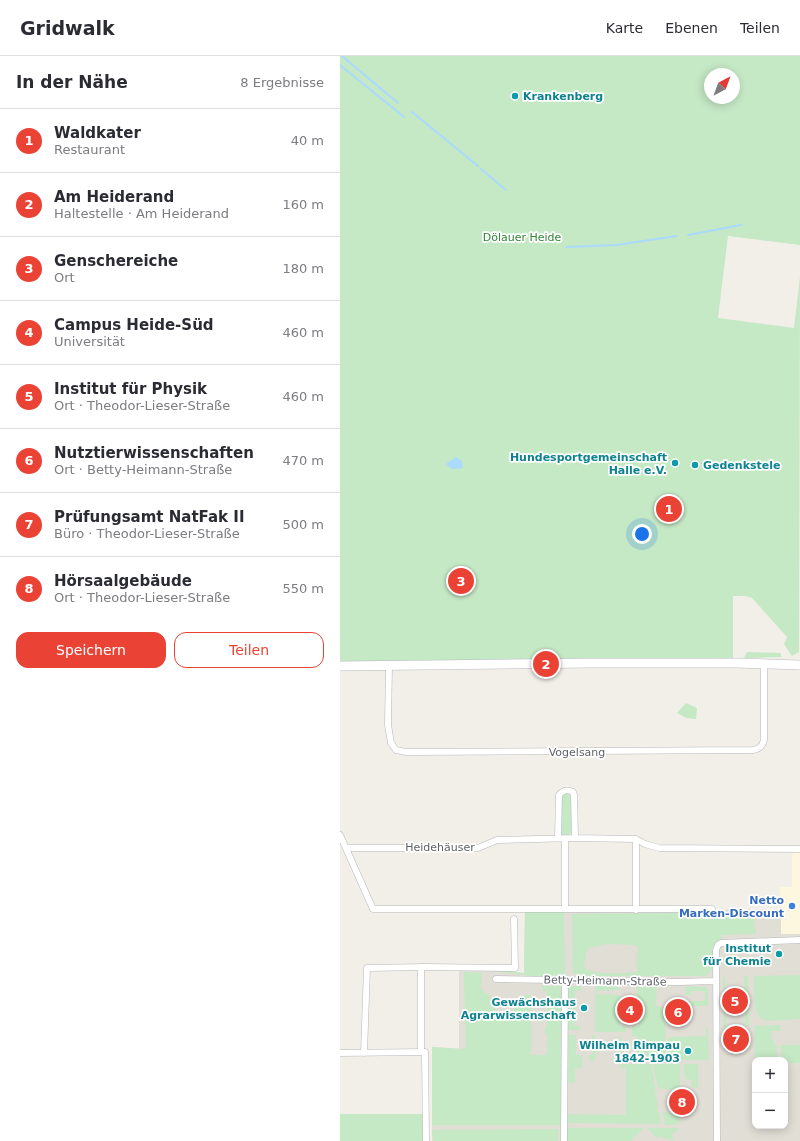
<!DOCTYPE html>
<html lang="de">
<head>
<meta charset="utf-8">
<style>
  :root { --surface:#fff; --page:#f2f2f3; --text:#2b2b33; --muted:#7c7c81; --line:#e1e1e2; --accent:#ea4335 }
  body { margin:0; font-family:"DejaVu Sans",sans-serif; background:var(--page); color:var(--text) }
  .controls { position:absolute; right:12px; bottom:12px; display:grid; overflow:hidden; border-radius:8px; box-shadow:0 2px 10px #0003 }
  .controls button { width:36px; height:36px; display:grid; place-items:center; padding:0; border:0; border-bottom:1px solid var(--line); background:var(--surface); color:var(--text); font:20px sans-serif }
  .compass { position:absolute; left:364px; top:12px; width:36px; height:36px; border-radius:50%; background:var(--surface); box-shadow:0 2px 10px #0003; rotate:41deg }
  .you { position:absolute; left:302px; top:478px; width:14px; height:14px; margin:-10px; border:3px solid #fff; border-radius:50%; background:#1a73e8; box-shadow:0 0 0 6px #1a73e833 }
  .badge { display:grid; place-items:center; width:26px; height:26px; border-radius:50%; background:var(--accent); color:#fff; font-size:13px; font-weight:700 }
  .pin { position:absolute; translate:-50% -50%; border:2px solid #fff; box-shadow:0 1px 4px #0006 }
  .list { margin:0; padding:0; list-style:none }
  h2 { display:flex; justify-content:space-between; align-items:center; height:52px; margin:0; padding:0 16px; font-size:17px }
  h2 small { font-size:13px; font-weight:400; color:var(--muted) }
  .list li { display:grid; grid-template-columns:26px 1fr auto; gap:12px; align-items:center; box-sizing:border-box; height:64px; padding:0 16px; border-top:1px solid var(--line) }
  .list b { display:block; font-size:15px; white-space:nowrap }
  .list p { margin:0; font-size:13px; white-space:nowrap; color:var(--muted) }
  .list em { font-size:13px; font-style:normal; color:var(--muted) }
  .actions { display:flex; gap:8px; padding:12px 16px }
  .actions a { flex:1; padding:9px 0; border:1px solid var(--accent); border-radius:12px; text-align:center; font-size:14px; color:var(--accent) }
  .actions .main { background:var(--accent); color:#fff }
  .map { position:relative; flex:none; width:460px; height:1085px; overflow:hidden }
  header { display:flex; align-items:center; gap:24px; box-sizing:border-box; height:56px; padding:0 20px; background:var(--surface); border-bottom:1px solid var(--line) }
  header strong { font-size:19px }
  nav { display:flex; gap:22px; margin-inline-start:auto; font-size:14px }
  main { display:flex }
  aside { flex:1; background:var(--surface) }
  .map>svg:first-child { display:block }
  .commercial { fill:#fef7e0 }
  .education { fill:#e1ded6; fill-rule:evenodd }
  .green { fill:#c5e8c5; fill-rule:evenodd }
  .water { fill:#aadaff }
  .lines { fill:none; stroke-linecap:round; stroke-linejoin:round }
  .stream { stroke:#aadaff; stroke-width:2 }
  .street-casing { stroke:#b5b8bc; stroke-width:7 }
  .secondary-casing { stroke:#b6babf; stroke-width:10 }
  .street { stroke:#fff; stroke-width:6 }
  .secondary { stroke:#fff; stroke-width:9 }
  .culture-dot { fill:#0f9aa8; stroke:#fff; stroke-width:1.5 }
  .shop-dot { fill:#3f7fe0; stroke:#fff; stroke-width:1.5 }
  .labels { text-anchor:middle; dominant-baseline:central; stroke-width:3.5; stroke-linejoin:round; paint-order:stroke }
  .culture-label { font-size:11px; font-weight:bold; fill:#0d838f; stroke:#fff; text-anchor:end }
  .park-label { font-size:11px; fill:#348238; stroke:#fff }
  .street-label { font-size:11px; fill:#5f6368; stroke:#fff }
  .shop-label { font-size:11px; font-weight:bold; fill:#366cbe; stroke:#fff; text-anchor:end }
</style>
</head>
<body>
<header>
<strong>Gridwalk</strong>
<nav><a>Karte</a><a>Ebenen</a><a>Teilen</a></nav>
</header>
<main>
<aside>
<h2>In der Nähe<small>8 Ergebnisse</small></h2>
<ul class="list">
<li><span class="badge">1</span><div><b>Waldkater</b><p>Restaurant</p></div><em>40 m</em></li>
<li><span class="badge">2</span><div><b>Am Heiderand</b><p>Haltestelle · Am Heiderand</p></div><em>160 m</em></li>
<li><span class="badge">3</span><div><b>Genschereiche</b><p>Ort</p></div><em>180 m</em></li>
<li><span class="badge">4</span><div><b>Campus Heide-Süd</b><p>Universität</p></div><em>460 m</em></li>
<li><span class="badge">5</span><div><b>Institut für Physik</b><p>Ort · Theodor-Lieser-Straße</p></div><em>460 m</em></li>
<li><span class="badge">6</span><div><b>Nutztierwissenschaften</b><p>Ort · Betty-Heimann-Straße</p></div><em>470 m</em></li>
<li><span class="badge">7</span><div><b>Prüfungsamt NatFak II</b><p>Büro · Theodor-Lieser-Straße</p></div><em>500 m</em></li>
<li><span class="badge">8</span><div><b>Hörsaalgebäude</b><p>Ort · Theodor-Lieser-Straße</p></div><em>550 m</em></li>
</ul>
<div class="actions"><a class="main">Speichern</a><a>Teilen</a></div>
</aside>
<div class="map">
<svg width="460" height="1085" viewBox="0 0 460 1085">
  <rect width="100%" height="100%" fill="#f1efe8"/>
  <path class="commercial" d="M453,793H460V878H441L440,831H452V804Z"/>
  <path class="education" d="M441,853V878H460V1085H92V991L119,993V914H165L174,916L184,917L185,856ZM415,1004H445V1070H415Z"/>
  <path class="green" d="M0,0H460V189L388,180L378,262L454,272L460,221L459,596L452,600L444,588L447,581L412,542L406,540H393V607L0,608ZM370,18H394V42H370Z
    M407,596L440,597L442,601L404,602Z
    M346,647L357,652L356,663L346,662L337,657Z
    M226,737L230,739L231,743L232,775C229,781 226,781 221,778V741Z
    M224,855L225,920H189L146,914H165L174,916L184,917L185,856Z
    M413,856L416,878L381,879V883C362,891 382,912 365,920H248L233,918L232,858ZM266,888L294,889L297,891L299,895L297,898V916C284,917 253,920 244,911L246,896L250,892Z
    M124,916L142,917L141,933L149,940L155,943V957H170L184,944L183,939H191V999H207V978H205V970H207V935H203L202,930H221V1069H92V991L126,993Z
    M460,919V963C450,963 434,966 425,964C410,960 415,931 414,920Z
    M404,920H408L409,970H405Z
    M383,921H385L387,991H384Z
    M227,930H241V935H235V970H240V974H227Z
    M255,930H278L279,934L255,935Z
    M297,930H317L316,950L325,952L326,1004L293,1005V999H297V980H292V970H298Z
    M346,930L366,931L368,935V950H349V945H365V935H351V939H346Z
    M255,938L280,939V970H286V976H255Z
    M440,969V975H431V984H434V989H437V1004H415L414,970Z
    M366,972H368L369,1004H328V982H330L331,981L366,980Z
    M227,979H236V999H242V1012H235V1027L227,1026Z
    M252,979H255V1004L249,1005V999H252Z
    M279,980H281L282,999H290L291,1005H279Z
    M441,989H460V1007H445V1004H441Z
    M281,1008H311L316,1035L315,1036L318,1052L317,1053V1056H319L321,1068L227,1067V1058L286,1059V1012H280Z
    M313,1008H340V1035L318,1032Z
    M344,1008H358V1032L351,1031L352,1024L345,1023Z
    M323,1056L340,1058L339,1068L325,1069Z
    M0,1058H83V1085H0Z
    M227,1072H304L291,1085H227Z
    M307,1072H338L339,1074L331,1078L334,1085L319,1080L318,1083Z
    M218,1073V1085H93L92,1074Z"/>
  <path class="water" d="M116,401L122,405L123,412L112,413L106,408Z"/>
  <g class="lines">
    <path class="stream" d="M2,0L58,47
      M0,9L64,61
      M72,56L138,110
      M141,113L166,134
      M348,179L401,169
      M226,191L276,189L337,180"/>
    <defs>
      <path id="street" d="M49,609L48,669L51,687L56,694L66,696L413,694C419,693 422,691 424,684V609
        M0,779L33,853H372
        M218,782L219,739C223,734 227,733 233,736L234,739L235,782
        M6,792H138L157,784L235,782L296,783L305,788L319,792L460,793
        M225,853V783
        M296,854V783
        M156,923L338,926L375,925
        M81,996V911
        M0,997L85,996L86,1085
        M24,997L27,912L85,911L175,912L174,863
        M224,1085L225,924
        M377,1085L376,894L378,889L381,887L460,884"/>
      <path id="secondary" d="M0,610L252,607H396L460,609"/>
    </defs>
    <use href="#street" class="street-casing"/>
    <use href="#secondary" class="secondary-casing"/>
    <use href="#street" class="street"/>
    <use href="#secondary" class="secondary"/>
  </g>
  <g class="culture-dot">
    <circle cx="175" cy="40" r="4"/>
    <circle cx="335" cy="407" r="4"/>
    <circle cx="355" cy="409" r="4"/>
    <circle cx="439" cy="898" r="4"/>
    <circle cx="244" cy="952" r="4"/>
    <circle cx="348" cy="995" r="4"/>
  </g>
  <circle class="shop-dot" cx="452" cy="850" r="4"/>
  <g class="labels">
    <g class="culture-label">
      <text x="183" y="40" text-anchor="start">Krankenberg</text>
      <text x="327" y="401">Hundesportgemeinschaft<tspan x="327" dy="13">Halle e.V.</tspan></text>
      <text x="363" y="409" text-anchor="start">Gedenkstele</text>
      <text x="431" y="892">Institut<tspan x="431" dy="13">für Chemie</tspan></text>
      <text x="236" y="946">Gewächshaus<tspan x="236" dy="13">Agrarwissenschaft</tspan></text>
      <text x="340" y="989">Wilhelm Rimpau<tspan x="340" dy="13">1842-1903</tspan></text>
    </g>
    <g class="park-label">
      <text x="182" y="181">Dölauer Heide</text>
    </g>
    <g class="street-label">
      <text x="237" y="696">Vogelsang</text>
      <text x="100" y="791">Heidehäuser</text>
      <text transform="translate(265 925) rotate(1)">Betty-Heimann-Straße</text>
    </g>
    <g class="shop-label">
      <text x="444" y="844">Netto<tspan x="444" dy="13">Marken-Discount</tspan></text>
    </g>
  </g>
</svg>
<div class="controls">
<button>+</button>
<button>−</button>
</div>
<svg class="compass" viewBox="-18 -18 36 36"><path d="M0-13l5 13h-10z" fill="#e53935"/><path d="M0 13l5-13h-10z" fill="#7c7c81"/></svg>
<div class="you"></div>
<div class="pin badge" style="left:329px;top:453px">1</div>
<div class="pin badge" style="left:206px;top:608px">2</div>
<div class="pin badge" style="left:121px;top:525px">3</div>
<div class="pin badge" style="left:290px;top:954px">4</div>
<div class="pin badge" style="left:395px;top:945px">5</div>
<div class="pin badge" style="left:338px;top:956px">6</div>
<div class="pin badge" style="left:396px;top:983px">7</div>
<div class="pin badge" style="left:342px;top:1046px">8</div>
</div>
</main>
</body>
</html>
